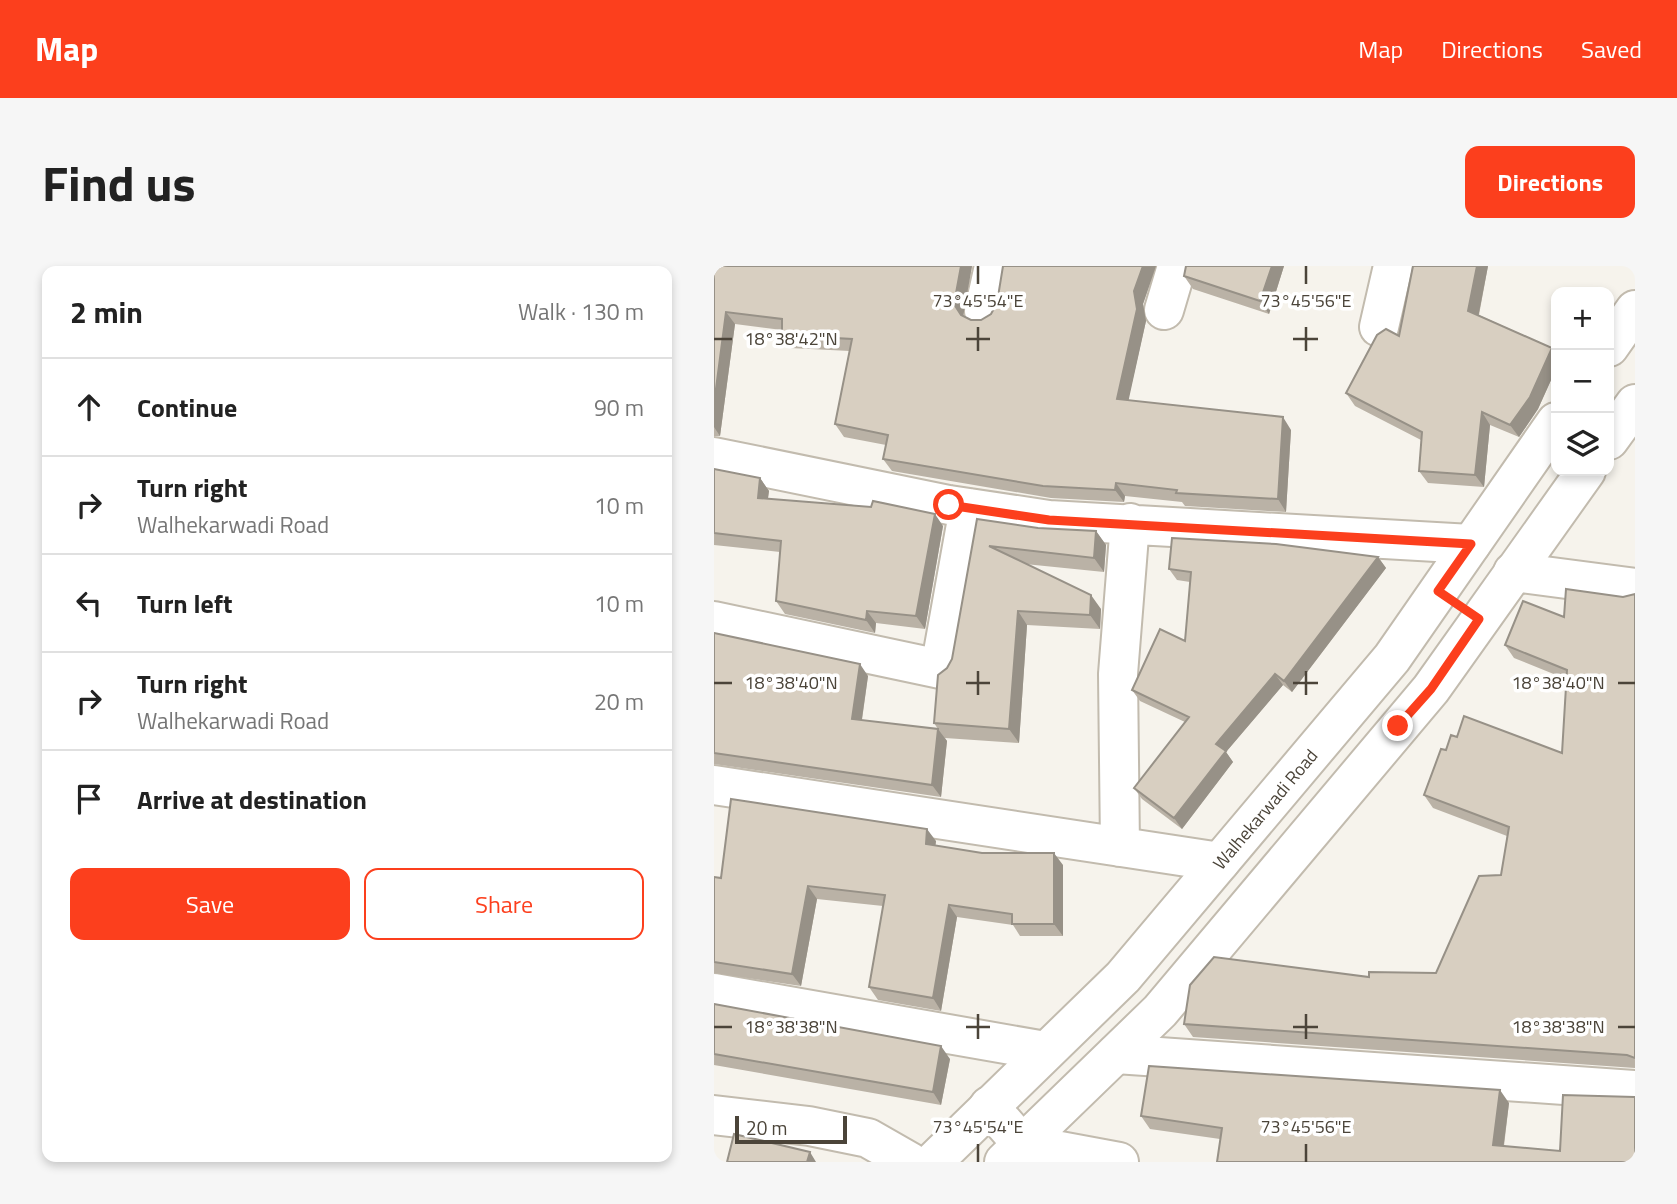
<!DOCTYPE html>
<html lang="en">
<head>
<meta charset="utf-8">
<style>
  :root { --surface:#fff; --page:#f6f6f6; --text:#222; --muted:#767676; --line:#e0e0e0; --accent:#fc3f1d }
  body { margin:0; font-family:"Titillium Web",sans-serif; background:var(--page); color:var(--text) }
  .controls { position:absolute; right:21px; top:21px; display:grid; overflow:hidden; border-radius:14px; box-shadow:0 4px 10px #0003 }
  .controls button { width:63px; height:63px; display:grid; place-items:center; padding:0; border:0; border-bottom:2px solid var(--line); background:var(--surface); color:var(--text); font:35px sans-serif }
  .scale { position:absolute; left:21px; bottom:18px; width:112px; box-sizing:border-box; padding-left:7px; border:4px solid #4b4439; border-top:0; font-size:19px; line-height:24px; white-space:nowrap; color:#4b4439; -webkit-text-stroke:5px #fff; paint-order:stroke }
  .stop { position:absolute; width:21px; height:21px; margin:-16px; border:5px solid #fc3f1d; border-radius:50%; background:#fff }
  .stop.end { background:#fc3f1d; border-color:#fff; box-shadow:0 2px 7px #0008 }
  .list { margin:0; padding:0; list-style:none }
  h2 { display:flex; justify-content:space-between; align-items:center; height:91px; margin:0; padding:0 28px; font-size:30px }
  h2 small { font-size:23px; font-weight:400; color:var(--muted) }
  .list li { display:grid; grid-template-columns:46px 1fr auto; gap:21px; align-items:center; box-sizing:border-box; height:98px; padding:0 28px; border-top:2px solid var(--line) }
  .list b { display:block; font-size:26px; white-space:nowrap }
  .list p { margin:0; font-size:23px; white-space:nowrap; color:var(--muted) }
  .list em { font-size:23px; font-style:normal; color:var(--muted) }
  .actions { display:flex; gap:14px; padding:21px 28px }
  .actions a { flex:1; padding:16px 0; border:2px solid var(--accent); border-radius:14px; text-align:center; font-size:24px; color:var(--accent) }
  .actions .main { background:var(--accent); color:#fff }
  .icon { flex:none; width:38px; height:38px; fill:none; stroke:currentColor; stroke-width:2; stroke-linecap:round; stroke-linejoin:round }
  .map { position:relative; flex:none; width:921px; height:896px; overflow:hidden; border-radius:14px }
  header { display:flex; align-items:center; gap:42px; box-sizing:border-box; height:98px; padding:0 35px; background:var(--accent); color:#fff }
  header strong { font-size:33px }
  nav { display:flex; gap:38px; margin-inline-start:auto; font-size:24px }
  .intro { display:flex; align-items:center; justify-content:space-between; box-sizing:border-box; height:168px; padding:0 42px }
  h1 { margin:0; font-size:49px }
  .button { padding:18px 32px; border-radius:14px; background:var(--accent); color:#fff; font-size:24px; font-weight:700 }
  main { display:flex; gap:42px; padding:0 42px }
  aside { flex:1; background:var(--surface); border-radius:14px; box-shadow:0 4px 10px #0003 }
  .map>svg:first-child { display:block }
  .lines { fill:none; stroke-linecap:round; stroke-linejoin:round }
  .minor-casing { stroke:#c2bbae; stroke-width:42 }
  .tertiary-casing { stroke:#c2bbae; stroke-width:42 }
  .minor { stroke:#fff; stroke-width:38 }
  .tertiary { stroke:#fff; stroke-width:38 }
  .wall { fill:#bab2a6 }
  .shaded-wall { fill:#979187 }
  .building { fill:#d8cfc1; stroke:#979187; stroke-width:2 }
  .route { stroke:#fc3f1d; stroke-width:9 }
  .ticks { fill:none; stroke:#4b4439; stroke-width:2.5 }
  .labels { text-anchor:middle; dominant-baseline:central; stroke-width:7; stroke-linejoin:round; paint-order:stroke }
  .street-label { font-size:18px; fill:#4b4439; stroke:#fff }
  .ticks-label { font-size:18px; text-anchor:middle; fill:#4b4439; stroke:#fff; stroke-width:7; stroke-linejoin:round; paint-order:stroke }
</style>
</head>
<body>
<header>
<strong>Map</strong>
<nav><a>Map</a><a>Directions</a><a>Saved</a></nav>
</header>
<div class="intro"><h1>Find us</h1><a class="button">Directions</a></div>
<main>
<aside>
<h2>2 min<small>Walk · 130 m</small></h2>
<ul class="list">
<li><svg class="icon" aria-label="ahead" viewBox="0 0 24 24"><path d="M12 20V5M6 11l6-6 6 6"/></svg><div><b>Continue</b></div><em>90 m</em></li>
<li><svg class="icon" aria-label="right" viewBox="0 0 24 24"><path d="M7 20v-9h11M14 6l5 5-5 5"/></svg><div><b>Turn right</b><p>Walhekarwadi Road</p></div><em>10 m</em></li>
<li><svg class="icon" aria-label="left" viewBox="0 0 24 24"><path d="M17 20v-9H6M10 6l-5 5 5 5"/></svg><div><b>Turn left</b></div><em>10 m</em></li>
<li><svg class="icon" aria-label="right" viewBox="0 0 24 24"><path d="M7 20v-9h11M14 6l5 5-5 5"/></svg><div><b>Turn right</b><p>Walhekarwadi Road</p></div><em>20 m</em></li>
<li><svg class="icon" aria-label="arrive" viewBox="0 0 24 24"><path d="M6 21V4h12l-3 4 3 4H6"/></svg><div><b>Arrive at destination</b></div></li>
</ul>
<div class="actions"><a class="main">Save</a><a>Share</a></div>
</aside>
<div class="map">
<svg width="921" height="896" viewBox="0 0 921 896">
  <rect width="100%" height="100%" fill="#f6f3ec"/>
  <g class="lines">
    <defs>
      <path id="minor" d="M450,44L463,0
        M270,45L280,0
        M665,61L679,0
        M0,191L235,239L335,254L757,278
        M799,306L921,322
        M0,355L226,403L255,242
        M0,519L506,596
        M406,581L404,408L416,257
        M0,727L331,785
        M402,788L921,824
        M275,840L308,878L405,896
        M0,849L95,860L154,872L196,896"/>
      <g id="tertiary">
        <path d="M895,81L921,44"/>
        <path d="M895,174L921,138"/>
        <path id="s1" d="M219,896L409,711L678,392L842,156"/>
        <path d="M290,896L446,745L717,423L872,205"/>
      </g>
    </defs>
    <use href="#minor" class="minor-casing"/>
    <use href="#tertiary" class="tertiary-casing"/>
    <use href="#minor" class="minor"/>
    <use href="#tertiary" class="tertiary"/>
  </g>
  <path class="wall" d="M0,0H258L249,50L257,54H267L277,48L283,37L289,0H442L429,38L432,55L414,134L577,164L572,246L471,240L468,236L411,230L410,236L337,232L178,205L169,193L172,179L130,171L121,158L136,85L76,82L68,69V64L21,58L6,170H0Z
    M570,0L555,48L479,23L470,10Z
    M774,0L765,49L838,82L842,88V103L824,143L805,171L776,159L770,221L714,217L705,205L707,174L641,140L632,127L685,70Z
    M0,203L46,212L55,225L54,233L229,260L211,363L162,357L161,367L71,348L62,335L66,286L0,279Z
    M263,253L324,262L382,265L392,279L390,306L311,298L387,343L386,363L313,359L305,477L231,472L233,475L227,531L0,498V367L154,410L148,454L224,463L220,457L233,402L238,393Z
    M664,291L672,302L578,426L569,419L512,486L519,496L468,563L428,533L420,522L471,456L426,435L418,424L471,375L476,316L463,314L455,303Z
    M921,328V802L479,771L470,758L655,711L722,707L787,609L793,570L719,542L710,529L732,484L743,471L848,487L852,413L800,392L791,379L850,351L909,331Z
    M222,575L221,580L349,599V670H306L299,659L243,651L227,745L164,734L155,721L169,640L103,633L87,720L0,707V611L7,612Z
    M0,738L236,793L227,839L0,799Z
    M795,837L790,880L506,873L436,863L427,850Z"/>
  <path class="shaded-wall" d="M247,0H258L249,51L256,62L240,38Z
    M429,0H442L429,38L432,55L412,146L403,133L420,25Z
    M558,0H570L555,48L546,35Z
    M763,0H774L763,57L754,45Z
    M12,46L21,58L6,170L0,161V138Z
    M838,82L842,88V103L824,143L805,171L796,159Z
    M768,146L776,159L770,221L761,209Z
    M569,151L577,164L572,246L564,233Z
    M46,212L55,225L52,244L44,232Z
    M402,217L411,230L410,236L401,224Z
    M221,248L229,260L211,363L202,350Z
    M382,265L392,279L390,306L380,292Z
    M664,291L672,302L578,426L570,415Z
    M377,329L387,343L386,363L376,349Z
    M153,345L162,357L161,367L152,354Z
    M304,345L313,359L305,477L295,463Z
    M146,398L154,410L146,466L138,453Z
    M561,408L569,419L512,486L519,496L468,563L460,552L502,478Z
    M224,463L233,475L227,531L218,519Z
    M213,563L222,575L220,591L212,578Z
    M340,587L349,599V670L340,658Z
    M94,620L103,633L87,720L78,708Z
    M235,639L243,651L227,745L219,732Z
    M227,780L236,793L227,839L219,826Z
    M786,824L795,837L788,892L779,879Z
    M96,886L102,896H93Z"/>
  <path class="building" d="M0,0H247L240,38L247,49L257,54H267L277,48L283,37L289,0H429L420,25L423,43L403,133L569,151L564,233L462,227L463,224L402,217L401,224L329,220L169,193L174,169L121,158L138,73L68,69V53L12,46L0,138Z
    M472,0H558L546,35L470,10Z
    M699,0H763L754,45L838,82L816,131L796,159L768,146L761,209L705,205L708,166L632,127L663,69L672,63L685,70Z
    M0,203L46,212L44,232L157,241L159,235L221,248L202,350L153,345L152,354L62,335L67,275L0,267Z
    M263,253L324,262L382,265L380,292L275,280L377,329L376,349L304,345L295,463L220,457L224,409L233,402L238,393Z
    M458,272L562,278L664,291L570,415L561,408L502,478L512,485L460,552L420,522L475,451L418,424L446,363L471,375L477,306L455,303Z
    M852,323L909,331L921,328V792L913,789L470,758L476,719L500,691L655,711V706L722,707L765,610L787,609L795,561L710,529L727,483L732,484L737,469L743,471L750,450L848,487L853,404L791,379L809,335L850,351Z
    M0,367L146,398L138,453L224,463L218,519L0,487Z
    M17,533L213,563L212,578L268,587H340V658H298V648L235,639L219,732L155,721L171,629L94,620L78,708L0,696V611L7,612Z
    M0,738L227,780L219,826L0,788Z
    M435,800L786,824L779,879L846,885L849,829L921,831V896H503L508,862L427,850Z
    M20,868L96,886L93,896H13Z"/>
  <g class="lines">
    <path class="route" d="M235,239L335,254L757,278L724,325L765,353L717,423L684,460"/>
  </g>
  <path class="ticks" d="M264,0V18M592,0V18M264,61V85M592,61V85M0,73H18M252,73H276M579,73H604M264,405V429M592,405V429M0,417H18M252,417H276M579,417H604M904,417H921M264,748V773M592,748V773M0,761H18M252,761H276M579,761H604M904,761H921M264,878V896M592,878V896"/>
  <g class="labels">
    <g class="street-label">
      <text stroke="none"><textPath href="#s1" startOffset="485">Walhekarwadi Road</textPath></text>
    </g>
  </g>
  <g class="ticks-label">
    <text x="264" y="41">73°45'54"E</text>
    <text x="592" y="41">73°45'56"E</text>
    <text x="77" y="79">18°38'42"N</text>
    <text x="77" y="423">18°38'40"N</text>
    <text x="844" y="423">18°38'40"N</text>
    <text x="77" y="767">18°38'38"N</text>
    <text x="844" y="767">18°38'38"N</text>
    <text x="264" y="867">73°45'54"E</text>
    <text x="592" y="867">73°45'56"E</text>
  </g>
</svg>
<div class="controls">
<button>+</button>
<button>−</button>
<button><svg class="icon" aria-label="layers" viewBox="0 0 24 24"><path d="M12 4l9 5-9 5-9-5zM3 14l9 5 9-5"/></svg></button>
</div>
<div class="scale">20 m</div>
<div class="stop" style="left:235px;top:239px"></div>
<div class="stop end" style="left:684px;top:460px"></div>
</div>
</main>
</body>
</html>
